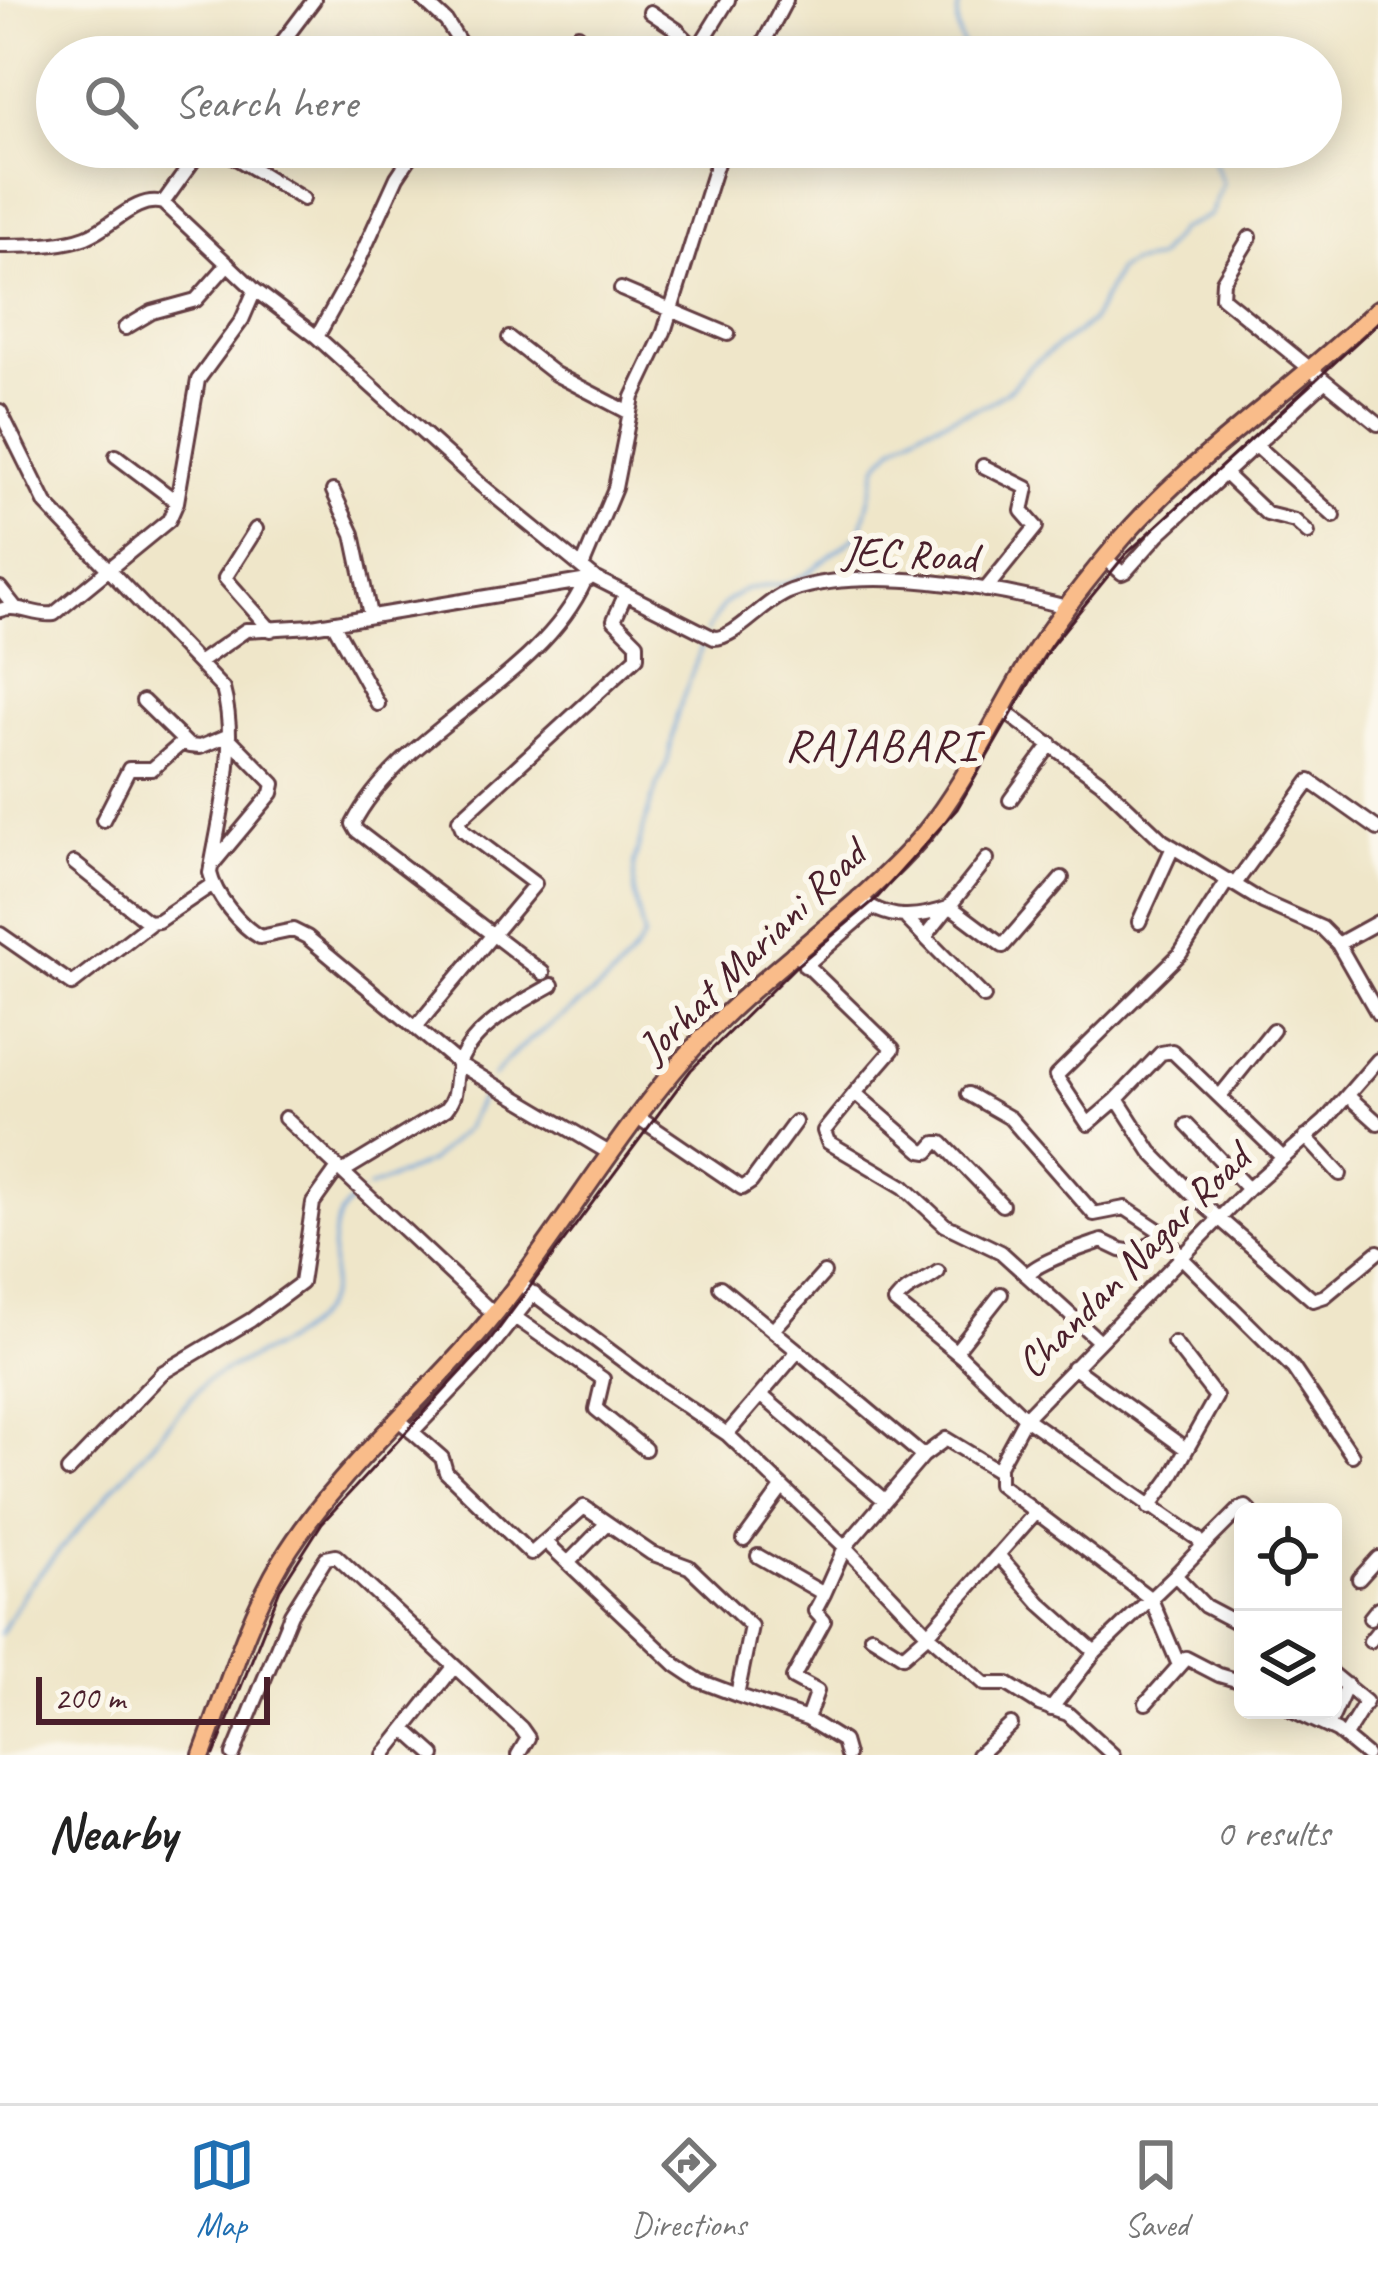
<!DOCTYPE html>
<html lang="en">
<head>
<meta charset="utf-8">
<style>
  :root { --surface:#fff; --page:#f6f6f6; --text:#222; --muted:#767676; --line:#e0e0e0; --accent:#1f6fb2 }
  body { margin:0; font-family:Caveat,sans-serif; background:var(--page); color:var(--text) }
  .controls { position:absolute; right:36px; bottom:36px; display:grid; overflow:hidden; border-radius:18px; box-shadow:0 6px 30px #0003 }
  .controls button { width:108px; height:108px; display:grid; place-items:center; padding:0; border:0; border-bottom:3px solid var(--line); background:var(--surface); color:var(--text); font:60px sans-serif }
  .scale { position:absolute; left:36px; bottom:30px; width:234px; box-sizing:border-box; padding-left:12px; border:6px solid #4a1f2b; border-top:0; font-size:33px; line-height:42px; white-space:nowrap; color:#4a1f2b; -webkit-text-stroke:9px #fbf7ec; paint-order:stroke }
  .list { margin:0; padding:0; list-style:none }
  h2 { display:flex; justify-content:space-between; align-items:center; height:156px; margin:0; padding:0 48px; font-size:51px }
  h2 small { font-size:39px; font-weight:400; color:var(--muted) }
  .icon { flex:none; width:66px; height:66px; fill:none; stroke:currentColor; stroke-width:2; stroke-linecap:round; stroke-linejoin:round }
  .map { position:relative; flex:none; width:1378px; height:1755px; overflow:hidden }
  .search { position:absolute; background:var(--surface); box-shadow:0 6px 30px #0003; left:36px; right:36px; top:36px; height:132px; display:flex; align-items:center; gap:30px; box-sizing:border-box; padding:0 42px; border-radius:66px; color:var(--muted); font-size:45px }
  .sheet { height:348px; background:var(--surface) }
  nav { display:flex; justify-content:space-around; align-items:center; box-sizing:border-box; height:168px; border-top:3px solid var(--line); background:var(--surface); font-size:33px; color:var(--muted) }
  nav a { display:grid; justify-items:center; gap:6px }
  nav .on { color:var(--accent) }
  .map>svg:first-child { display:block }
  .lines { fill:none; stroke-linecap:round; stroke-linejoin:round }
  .stream { stroke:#6ba2d9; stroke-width:3 }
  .minor-casing { stroke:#633d43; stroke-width:18 }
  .highway-casing { stroke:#633d43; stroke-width:22 }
  .minor { stroke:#fff; stroke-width:12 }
  .highway { stroke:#f9bc8a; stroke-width:16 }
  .rail { stroke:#4a1f2b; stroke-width:3 }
  .labels { text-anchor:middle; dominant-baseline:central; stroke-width:12; stroke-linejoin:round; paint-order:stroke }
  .street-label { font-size:42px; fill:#4a1f2b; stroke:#fbf7ec }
  .neighbourhood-label { font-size:45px; letter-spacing:3px; fill:#4a1f2b; stroke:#fbf7ec }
</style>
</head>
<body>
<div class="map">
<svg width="1378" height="1755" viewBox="0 0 1378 1755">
  <rect width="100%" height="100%" fill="#fbf7ec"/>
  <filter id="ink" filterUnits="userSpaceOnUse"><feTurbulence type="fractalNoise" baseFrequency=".00833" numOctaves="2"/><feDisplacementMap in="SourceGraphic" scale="24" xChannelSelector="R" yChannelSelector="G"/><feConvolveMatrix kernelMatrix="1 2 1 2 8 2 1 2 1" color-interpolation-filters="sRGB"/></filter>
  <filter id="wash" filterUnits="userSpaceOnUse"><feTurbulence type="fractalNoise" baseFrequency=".004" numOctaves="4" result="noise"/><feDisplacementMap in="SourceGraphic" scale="48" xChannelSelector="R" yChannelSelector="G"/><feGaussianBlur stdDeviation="2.7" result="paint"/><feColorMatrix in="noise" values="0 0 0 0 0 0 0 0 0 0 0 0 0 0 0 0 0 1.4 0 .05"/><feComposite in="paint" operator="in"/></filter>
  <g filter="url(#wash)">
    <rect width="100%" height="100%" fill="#efe6c9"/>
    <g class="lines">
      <path class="stream" d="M961,0C953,20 958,40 970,57
        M1090,57H1112
        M707,631L724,604L745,589L784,584L805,575L861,532L878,464L896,445L921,429L987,404L1011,388L1030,366L1091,322L1118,270L1131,263L1156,259L1179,230L1210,215L1223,183L1207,147
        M493,1077C535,1021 609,1001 644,937L634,892V863L651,802L668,760L677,714L704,640
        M369,1188L429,1162L466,1128L487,1085
        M0,1634L29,1586L205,1382C242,1356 289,1350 319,1313C350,1274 310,1229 361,1193"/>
    </g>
  </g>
  <g filter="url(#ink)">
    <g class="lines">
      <defs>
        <path id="minor" d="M423,0L446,21L469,57
          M650,12L677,30L704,57
          M694,55L728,0
          M271,57L314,0
          M558,57L578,35
          M756,57L786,0
          M218,147L303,199
          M163,203L203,147
          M1250,237L1223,281L1222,297L1378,424
          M0,246C28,245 59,247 86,237C111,228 136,195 163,203L255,290L317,337L481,485L595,578L714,638C737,638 763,601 791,591C866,565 991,587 1067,607
          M621,289L728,334
          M125,328L152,312L196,300L228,264
          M317,337L356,267L397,177L417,147
          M509,338L555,374L630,413
          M0,411L46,504L223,689C239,746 220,816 210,873C215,895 240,926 260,937L293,930L307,937L459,1064L611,1154
          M1255,445L1334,516
          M116,456L177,502
          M983,466L1027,488L1022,511L1036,527L985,590
          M1225,474L1267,514L1295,521L1308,533
          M333,491L353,534L370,615
          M256,529L225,578L271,630
          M1105,558L1122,573L1126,571L1159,534L1324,382
          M582,567L615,488L633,397L664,332L722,147
          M0,588L15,607
          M0,610C19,603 34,617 54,614L169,520L177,502L198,380L242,320L255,290
          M333,623L378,704
          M200,662L246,630L312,626L588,580
          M143,701L189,746L200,747L227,736L274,784L272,793L212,865
          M1001,709L1101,782L1163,841L1263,902L1322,928L1338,944L1378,1014
          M1010,800L1051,744
          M103,820L129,769H152L183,742
          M74,863L148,922L158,921L213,884
          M1235,884L1310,781L1378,829
          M858,897C887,922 917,919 951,907L1003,946L1062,878
          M907,919L984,997
          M1139,922L1173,847
          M0,934L72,984L152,922
          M925,937L987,859
          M1338,944L1378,922
          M793,952L893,1049L855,1093L922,1151L928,1152L936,1143H942L1002,1205
          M805,966L872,908
          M543,973L357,831L353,824C401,730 539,682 585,581
          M416,1027L535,884L463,830L459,820L637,657V643L614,620L625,595
          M855,1093L824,1131L828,1142L904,1187L945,1225L1001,1252L1099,1341
          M968,1094L1010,1118L1094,1214L1125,1208L1163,1233L1181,1257L1293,1368L1352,1455
          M1220,1096L1273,1030
          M1348,1096L1378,1123
          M1117,1099L1088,1124L1056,1076L1180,954L1228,880
          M285,1118L495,1315
          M639,1118L742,1188L751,1182L795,1122
          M1187,1125L1248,1189
          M1306,1137L1340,1174
          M1282,1157L1172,1051L1161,1053L1117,1099L1151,1152L1198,1200L1313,1300L1325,1296L1378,1252
          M342,1172L446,1109C459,1094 453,1082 459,1064C472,1028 521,1002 552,985
          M938,1272C923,1284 907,1286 895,1302L962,1357L1025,1418L999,1466V1484L1151,1599L1178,1663
          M1027,1275C1039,1261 1082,1248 1102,1241L1121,1250L1140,1253L1163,1233
          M519,1283L661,1389L727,1434L845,1547L928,1634L985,1684H1007L1039,1704L1068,1714L1113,1755
          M720,1287L798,1351
          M516,1318L603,1379L596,1409L645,1449
          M773,1330L824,1273
          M956,1351L1001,1294
          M1073,1367L1186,1449
          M761,1395L883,1499
          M400,1421L442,1458L446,1472L531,1554L584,1507L651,1553L689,1567L751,1626L737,1695L807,1719L843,1741L847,1755
          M412,1432L479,1362L534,1293
          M727,1434L798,1351L923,1456L946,1439L997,1470
          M68,1471L162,1373L251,1320L301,1283L313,1203L338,1168
          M1149,1508L1170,1479L1216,1397L1174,1343
          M744,1540L782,1488
          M547,1543L676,1665L700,1681L737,1695
          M1202,1547L1240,1509L1246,1507L1251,1512
          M758,1556L824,1594L815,1611L824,1621L793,1678L817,1691L807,1719
          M999,1556L1040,1603L1095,1652
          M568,1563L607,1523
          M1359,1579L1378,1558
          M824,1594L845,1547L923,1456
          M1370,1618L1378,1608
          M1243,1626L1205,1606L1175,1575L1202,1547L1198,1539L1025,1418L1248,1189L1325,1121L1378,1060
          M871,1636L903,1656L928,1634L1035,1513
          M1370,1641L1378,1631
          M1333,1675L1366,1702L1345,1736
          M1146,1703L1186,1658L1219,1675L1243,1682
          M1051,1709L1095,1652L1175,1575
          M1292,1710L1337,1731L1366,1755
          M1328,1727L1347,1685
          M405,1729L434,1755
          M233,1755L291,1614L326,1558L336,1556L521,1728L528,1738L518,1755
          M384,1755L454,1667
          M978,1755L1011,1725"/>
        <path id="highway" d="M202,1755C226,1692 246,1621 281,1562C341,1463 438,1389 508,1297C579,1204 638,1101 721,1019C786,955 865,903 924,834C964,785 991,726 1023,672C1048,629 1080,588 1112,550C1189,457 1291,392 1378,309"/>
      </defs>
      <use href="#minor" class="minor-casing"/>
      <use href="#highway" class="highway-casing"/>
      <use href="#minor" class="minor"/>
      <use href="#highway" class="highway"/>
      <path class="rail" d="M214,1755L280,1589L322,1523L489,1342L691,1070L795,967L877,898L957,809L1051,646L1126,554L1378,323"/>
    </g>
  </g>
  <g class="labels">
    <g class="street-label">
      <text transform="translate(910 554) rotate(3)">JEC Road</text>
      <text transform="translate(752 951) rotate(-44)">Jorhat Mariani Road</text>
      <text transform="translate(1133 1261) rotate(-45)">Chandan Nagar Road</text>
    </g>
    <g class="neighbourhood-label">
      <text x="882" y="745">RAJABARI</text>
    </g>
  </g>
</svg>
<div class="controls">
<button><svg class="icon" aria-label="locate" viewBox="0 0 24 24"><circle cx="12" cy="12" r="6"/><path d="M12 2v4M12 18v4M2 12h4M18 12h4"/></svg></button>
<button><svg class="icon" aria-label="layers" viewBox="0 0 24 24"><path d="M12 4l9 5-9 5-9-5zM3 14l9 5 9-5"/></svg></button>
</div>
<div class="scale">200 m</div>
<div class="search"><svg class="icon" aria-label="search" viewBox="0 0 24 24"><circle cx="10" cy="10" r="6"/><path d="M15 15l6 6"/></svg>Search here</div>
</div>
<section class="sheet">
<h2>Nearby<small>0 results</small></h2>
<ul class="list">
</ul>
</section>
<nav>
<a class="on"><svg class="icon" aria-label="map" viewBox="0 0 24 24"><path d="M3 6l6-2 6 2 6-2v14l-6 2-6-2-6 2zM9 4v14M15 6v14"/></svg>Map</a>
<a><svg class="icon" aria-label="directions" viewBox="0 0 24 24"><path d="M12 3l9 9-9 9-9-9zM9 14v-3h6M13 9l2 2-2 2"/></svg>Directions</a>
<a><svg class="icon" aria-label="saved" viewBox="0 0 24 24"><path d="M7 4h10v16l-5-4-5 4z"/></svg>Saved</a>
</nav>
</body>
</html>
